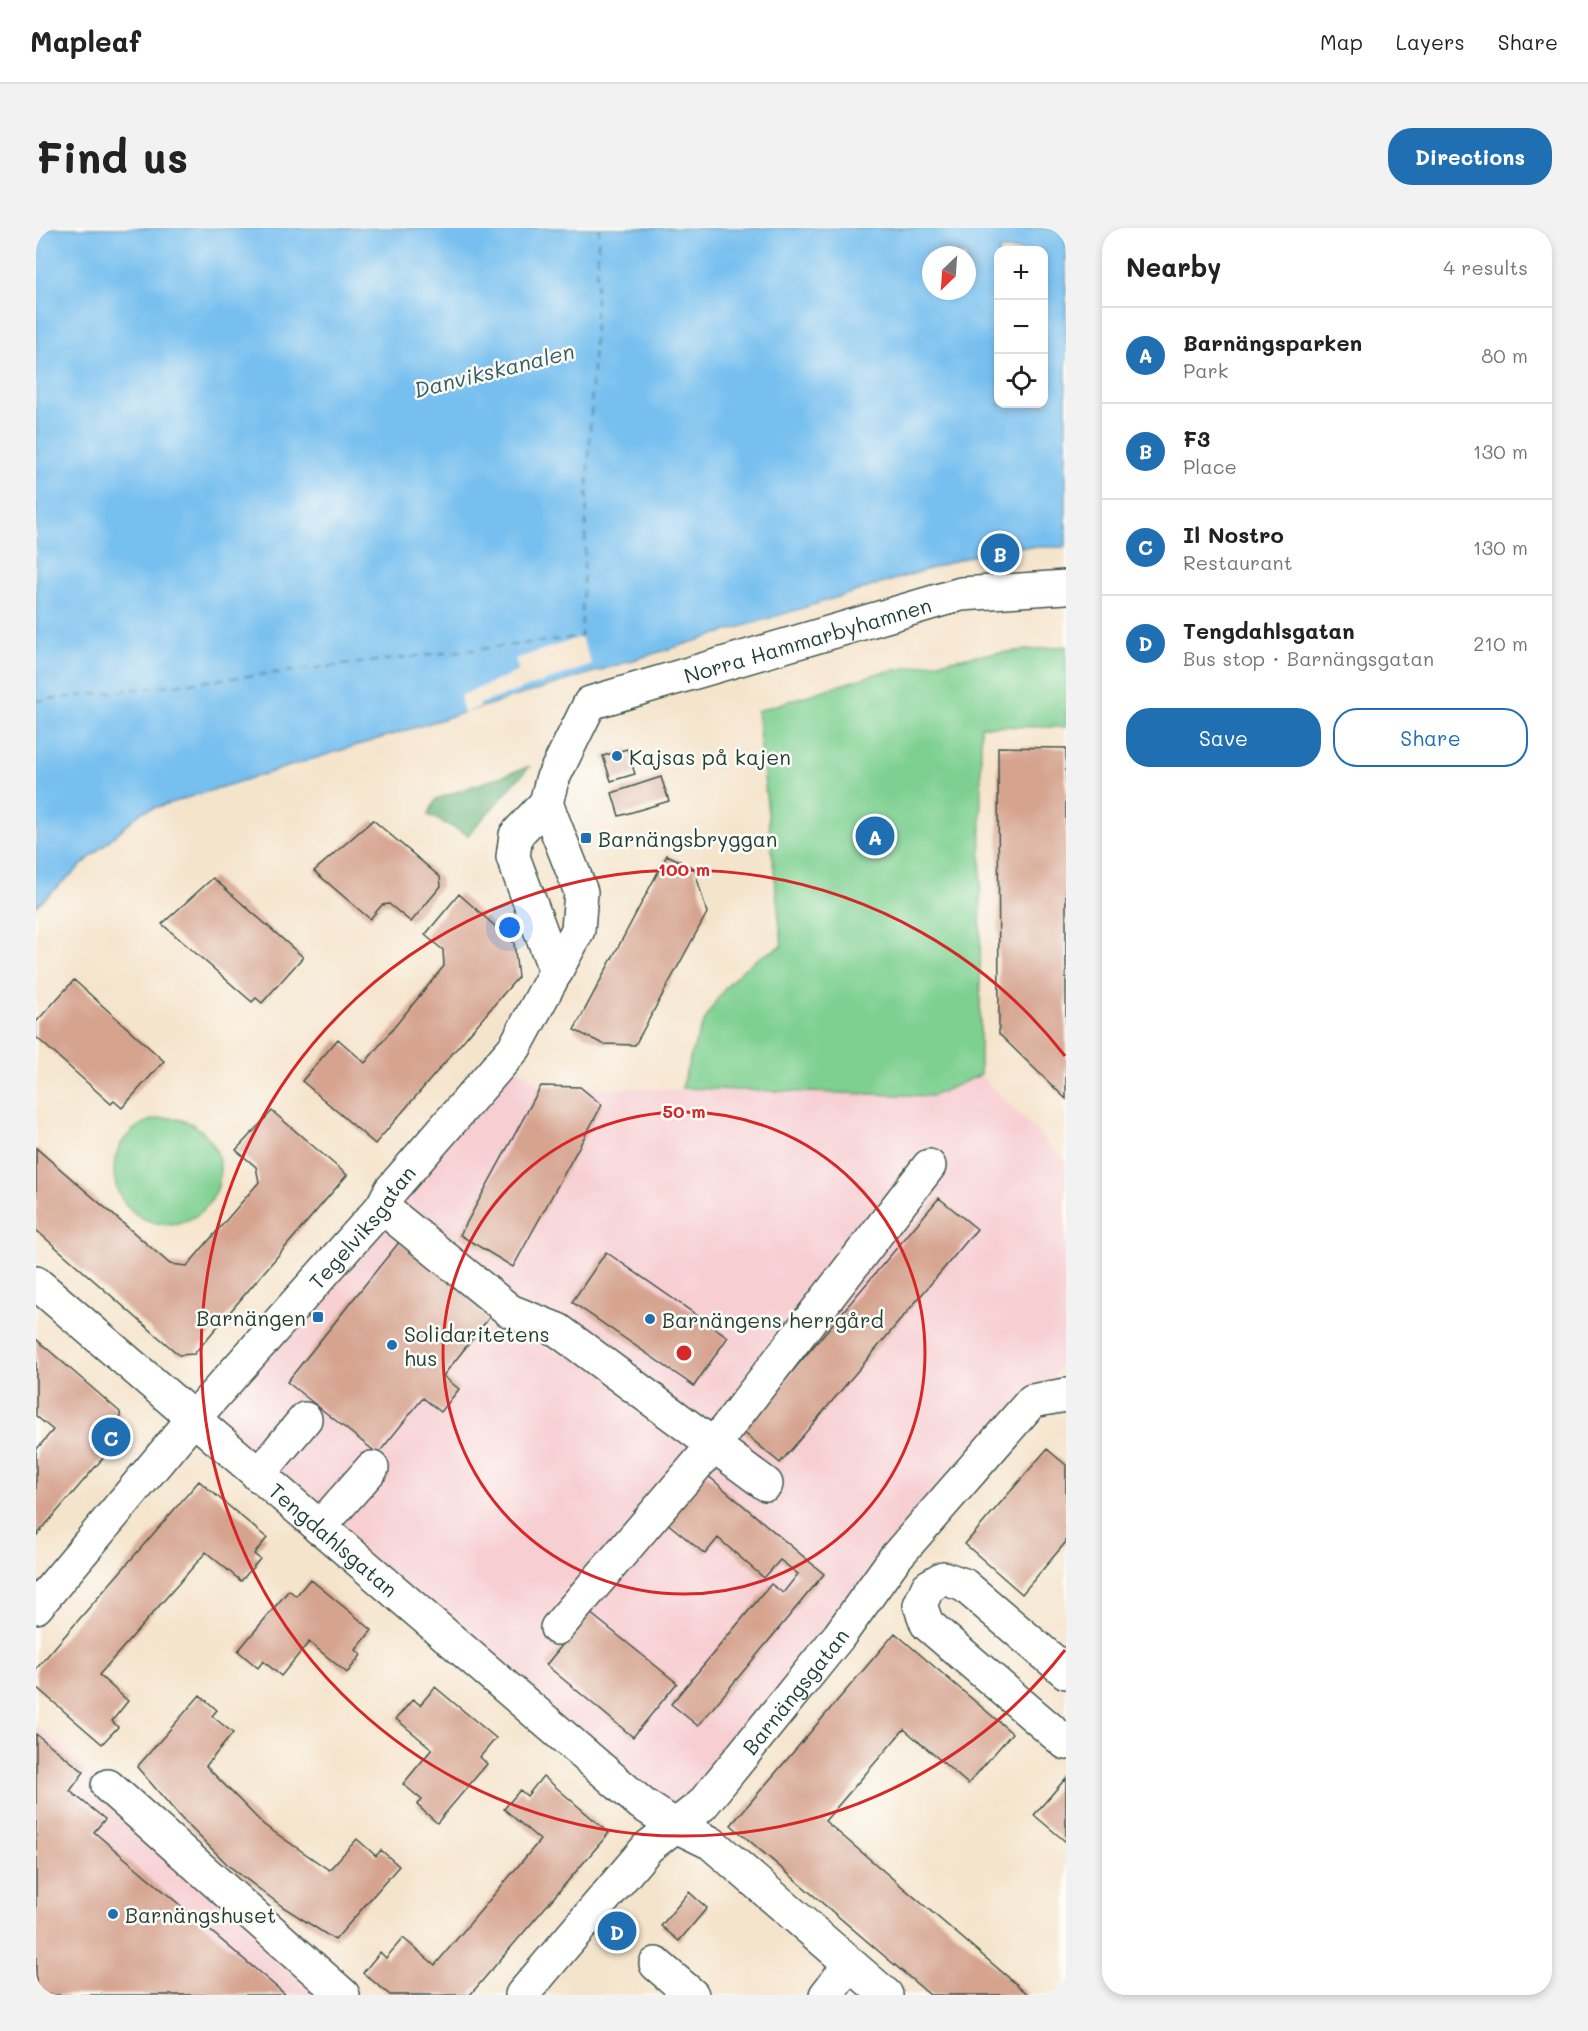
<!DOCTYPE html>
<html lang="en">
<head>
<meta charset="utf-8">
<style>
  :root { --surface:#fff; --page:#f2f2f2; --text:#222; --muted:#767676; --line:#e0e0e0; --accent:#1f6fb2 }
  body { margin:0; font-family:Mali,sans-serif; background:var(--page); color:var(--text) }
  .controls { position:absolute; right:18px; top:18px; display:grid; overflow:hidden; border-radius:12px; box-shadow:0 3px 9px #0003 }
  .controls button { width:54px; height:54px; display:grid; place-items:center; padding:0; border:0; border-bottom:2px solid var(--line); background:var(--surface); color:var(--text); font:30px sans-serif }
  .compass { position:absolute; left:886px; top:18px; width:54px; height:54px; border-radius:50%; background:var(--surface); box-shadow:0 3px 9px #0003; rotate:205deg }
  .you { position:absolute; left:474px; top:700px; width:21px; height:21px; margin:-15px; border:4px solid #fff; border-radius:50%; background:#1a73e8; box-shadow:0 0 0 9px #1a73e833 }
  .badge { display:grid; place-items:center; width:39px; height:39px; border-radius:50%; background:var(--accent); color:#fff; font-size:20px; font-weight:700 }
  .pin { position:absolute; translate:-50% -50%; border:3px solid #fff; box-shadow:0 2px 6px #0006 }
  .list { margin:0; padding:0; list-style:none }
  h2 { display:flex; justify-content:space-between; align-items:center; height:78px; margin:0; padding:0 24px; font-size:26px }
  h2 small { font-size:20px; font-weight:400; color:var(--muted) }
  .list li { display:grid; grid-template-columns:39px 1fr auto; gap:18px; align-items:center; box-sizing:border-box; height:96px; padding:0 24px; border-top:2px solid var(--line) }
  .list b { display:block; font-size:22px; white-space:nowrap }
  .list p { margin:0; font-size:20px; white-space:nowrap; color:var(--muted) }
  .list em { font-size:20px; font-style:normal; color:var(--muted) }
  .actions { display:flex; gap:12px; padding:18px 24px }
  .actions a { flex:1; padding:14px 0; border:2px solid var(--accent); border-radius:24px; text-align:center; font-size:21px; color:var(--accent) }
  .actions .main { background:var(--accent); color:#fff }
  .icon { flex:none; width:33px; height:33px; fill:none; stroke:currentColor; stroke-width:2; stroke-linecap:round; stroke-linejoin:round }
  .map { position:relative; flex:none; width:1030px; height:1767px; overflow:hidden; border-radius:24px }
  header { display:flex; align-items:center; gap:36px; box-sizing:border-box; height:84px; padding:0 30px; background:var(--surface); border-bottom:2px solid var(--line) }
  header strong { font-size:28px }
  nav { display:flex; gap:33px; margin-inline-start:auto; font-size:21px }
  .intro { display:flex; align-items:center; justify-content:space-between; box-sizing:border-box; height:144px; padding:0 36px }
  h1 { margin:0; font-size:42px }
  .button { padding:15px 27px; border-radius:24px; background:var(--accent); color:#fff; font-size:21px; font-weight:700 }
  main { display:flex; gap:36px; padding:0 36px }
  aside { flex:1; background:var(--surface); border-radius:24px; box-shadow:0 3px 9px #0003 }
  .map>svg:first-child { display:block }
  .built { fill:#f7cfd3 }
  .green { fill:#7ed091; stroke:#4e8662; stroke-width:1.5 }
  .forest { fill:#66b27b; stroke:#427858; stroke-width:1.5 }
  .water { fill:#77bfef; stroke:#4b7e92; stroke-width:1.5; fill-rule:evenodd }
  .pier { fill:#f5e4cc }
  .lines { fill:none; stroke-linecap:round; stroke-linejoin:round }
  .ferry { stroke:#355e63; stroke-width:1.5; stroke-dasharray:8 6; stroke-linecap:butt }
  .building { fill:#d5a38e }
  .minor-casing { stroke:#3f564b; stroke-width:36 }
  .minor { stroke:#fff; stroke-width:33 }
  .ring { fill:none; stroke:#d62828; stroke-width:3 }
  .poi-dot { fill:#1f6fb2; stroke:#fdfcf7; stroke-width:2 }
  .labels { text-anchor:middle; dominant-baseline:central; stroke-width:5; stroke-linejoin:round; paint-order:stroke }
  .street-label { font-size:21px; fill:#1f3d34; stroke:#fdfcf7 }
  .poi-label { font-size:21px; fill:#1f3d34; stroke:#fdfcf7; text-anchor:start }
  .water-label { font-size:22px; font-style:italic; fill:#355e63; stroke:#fdfcf7 }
  .centre { fill:#d62828; stroke:#fdfcf7; stroke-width:3 }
  .ring-label { font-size:18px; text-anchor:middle; font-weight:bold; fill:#d62828; stroke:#fdfcf7; stroke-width:5; stroke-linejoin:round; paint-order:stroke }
</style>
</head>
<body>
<header>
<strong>Mapleaf</strong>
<nav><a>Map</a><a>Layers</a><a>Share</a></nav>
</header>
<div class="intro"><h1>Find us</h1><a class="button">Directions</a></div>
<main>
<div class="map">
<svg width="1030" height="1767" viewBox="0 0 1030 1767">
  <rect width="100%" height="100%" fill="#fdfcf7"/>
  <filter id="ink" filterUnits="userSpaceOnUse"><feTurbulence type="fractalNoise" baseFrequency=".0167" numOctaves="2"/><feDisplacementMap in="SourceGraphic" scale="12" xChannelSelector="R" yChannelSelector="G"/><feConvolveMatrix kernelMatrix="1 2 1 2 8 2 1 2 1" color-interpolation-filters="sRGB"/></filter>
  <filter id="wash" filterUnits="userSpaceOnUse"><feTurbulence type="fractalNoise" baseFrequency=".008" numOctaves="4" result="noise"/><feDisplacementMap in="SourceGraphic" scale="24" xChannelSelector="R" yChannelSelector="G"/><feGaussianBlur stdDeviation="1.35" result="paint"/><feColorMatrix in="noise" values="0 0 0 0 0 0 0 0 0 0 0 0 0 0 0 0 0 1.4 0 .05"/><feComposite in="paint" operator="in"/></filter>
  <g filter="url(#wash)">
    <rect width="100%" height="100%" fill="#f5e4cc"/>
    <path class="built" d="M468,829L505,858L896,868L944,847L1030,933V1132L662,1575L642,1592L160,1190Z
      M0,1496L303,1767H0Z"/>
    <path class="green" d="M1030,418V499L945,498L944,847L896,868L646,860C657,813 674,767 714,736C723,728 736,724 746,718L721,483L843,445L942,427Z
      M78 943a53 53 0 1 1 106 0a53 53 0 1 1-106 0Z"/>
    <path class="forest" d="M494,538L432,607L392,587L400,571Z"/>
    <path class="water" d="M0,0H1030V319H964L105,584L0,678ZM963,22H1008V176H963ZM895,27H931V63H895Z"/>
    <path class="pier" d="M545,409L556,437L443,476L444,479L428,485L424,468L483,443L479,431Z"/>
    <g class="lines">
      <path class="ferry" d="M0,473L545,409L563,0"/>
    </g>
    <g id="blocks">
      <path class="building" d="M962,519L1030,520V871L963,806Z
        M591,521L599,546L575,553L567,528Z
        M625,549L633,573L583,588L576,565Z
        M337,592L404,649L405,658L375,694L353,676L346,677L334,691L278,643Z
        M631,627L658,640L671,685L599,817L567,816L538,802Z
        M177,650L267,729L226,775L220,770L216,774L126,696Z
        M423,666L478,715L482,749L339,916L266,853L302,811L329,835L408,738L407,722L389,707Z
        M38,752L128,833L86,880L78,873L75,876L0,809V794Z
        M505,858L544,859L566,877L477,1039L424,1007Z
        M236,883L311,947L158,1126L143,1127L0,1002V920L134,1036L151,1038L223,954L220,939L200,922Z
        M903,970L941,1001L744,1235L706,1203Z
        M364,1013L456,1086L407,1148L423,1161L405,1184L387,1170L342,1226L251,1154Z
        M570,1024L692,1109L658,1158L536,1074Z
        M0,1111L84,1184L86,1208L0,1308V1222L17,1202L0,1188Z
        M1011,1221L1030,1237V1314L986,1366L929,1316Z
        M670,1246L788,1346L662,1498L635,1476L735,1356L747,1365L762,1346L744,1332L728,1350L682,1310L669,1326L630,1294Z
        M163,1253L231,1310L218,1326L224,1331L205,1353L170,1324L63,1447L92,1473L76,1493L82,1499L66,1516L0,1459V1441Z
        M274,1351L336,1402L320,1422L325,1427L311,1445L273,1414L245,1448L227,1433L222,1440L202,1423L253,1362L260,1368Z
        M553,1384L641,1455L597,1509L510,1437Z
        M859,1405L976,1505L932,1556L868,1501L789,1593L993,1767H894L695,1597Z
        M399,1459L460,1510L444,1529L451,1536L401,1595L381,1577L386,1572L367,1556L396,1521L360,1491L377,1471L384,1477Z
        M164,1467L181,1482L176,1488L197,1505L170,1538L228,1597L293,1642L321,1611L340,1628L345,1622L363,1638L299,1712L247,1679L193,1638L145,1590L101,1539Z
        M0,1506L48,1544L34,1563L69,1591L58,1604L250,1767H0Z
        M507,1548L573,1605L434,1767H354L327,1745L344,1724L350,1730L367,1710L399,1737L504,1612L468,1581L484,1562L491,1568Z
        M1030,1550V1614L998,1587Z
        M653,1664L671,1680L643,1713L625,1698Z"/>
    </g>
  </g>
  <g filter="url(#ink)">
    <use href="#blocks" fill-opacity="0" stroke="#3f564b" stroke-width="1.5"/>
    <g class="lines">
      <defs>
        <g id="minor">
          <path id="s1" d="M520,744L477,629L480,607L510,575L516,552L554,475L925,366L1030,359"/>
          <path d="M346,979L474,1083L522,1102L730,1256"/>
          <path id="s2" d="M0,1055L606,1576L640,1598L675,1615L850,1767"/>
          <path d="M222,1247L269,1191"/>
          <path d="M283,1300L336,1240"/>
          <path id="s3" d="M0,1379L157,1191L346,979L355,962L479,819L542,702L545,664L510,575"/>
          <path d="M521,1400L676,1219L893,938"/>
          <path d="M1030,1444L928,1357L907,1350L892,1359L884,1377L891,1396L1030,1515"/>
          <path d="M72,1558L307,1767"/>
          <path d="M620,1736L656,1767"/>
          <path id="s4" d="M486,1767L612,1619L666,1577L803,1408L859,1330L996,1173L1030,1167"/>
          <path d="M790,1767L814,1736"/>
        </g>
      </defs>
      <use href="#minor" class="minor-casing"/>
      <use href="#minor" class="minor"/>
    </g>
  </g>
  <g class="ring">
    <circle cx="648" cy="1125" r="241"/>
    <path d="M1029 1422A483 483 0 1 1 1029 828"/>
  </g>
  <g class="poi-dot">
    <circle cx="581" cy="528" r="6"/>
    <rect x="544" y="604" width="12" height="12" rx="3"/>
    <rect x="276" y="1083" width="12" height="12" rx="3"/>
    <circle cx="614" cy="1091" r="6"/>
    <circle cx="356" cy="1117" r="6"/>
    <circle cx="77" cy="1686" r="6"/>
  </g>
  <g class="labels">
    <g class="street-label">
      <text stroke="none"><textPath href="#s1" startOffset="525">Norra Hammarbyhamnen</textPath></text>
      <text stroke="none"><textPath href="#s3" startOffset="501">Tegelviksgatan</textPath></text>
      <text stroke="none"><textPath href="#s2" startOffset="393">Tengdahlsgatan</textPath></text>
      <text stroke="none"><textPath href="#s4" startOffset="410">Barnängsgatan</textPath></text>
    </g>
    <g class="poi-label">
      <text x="593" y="528">Kajsas på kajen</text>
      <text x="562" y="610">Barnängsbryggan</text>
      <text x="270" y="1089" text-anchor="end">Barnängen</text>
      <text x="626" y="1091">Barnängens herrgård</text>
      <text x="368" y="1105">Solidaritetens<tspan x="368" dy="24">hus</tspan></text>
      <text x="89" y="1686">Barnängshuset</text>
    </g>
    <g class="water-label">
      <text transform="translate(458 142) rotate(-14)">Danvikskanalen</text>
    </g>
  </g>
  <circle cx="648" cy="1125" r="9" class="centre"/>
  <g class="ring-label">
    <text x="648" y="648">100 m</text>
    <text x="648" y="890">50 m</text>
  </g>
</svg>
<div class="controls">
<button>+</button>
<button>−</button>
<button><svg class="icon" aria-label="locate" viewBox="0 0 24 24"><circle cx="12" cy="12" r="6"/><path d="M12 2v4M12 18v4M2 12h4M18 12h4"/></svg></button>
</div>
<svg class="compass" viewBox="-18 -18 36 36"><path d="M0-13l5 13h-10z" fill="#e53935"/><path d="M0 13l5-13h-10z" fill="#767676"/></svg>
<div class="you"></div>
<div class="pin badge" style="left:839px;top:608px">A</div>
<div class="pin badge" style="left:964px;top:325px">B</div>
<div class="pin badge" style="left:75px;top:1209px">C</div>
<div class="pin badge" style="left:581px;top:1703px">D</div>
</div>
<aside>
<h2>Nearby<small>4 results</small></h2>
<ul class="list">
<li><span class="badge">A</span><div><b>Barnängsparken</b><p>Park</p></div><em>80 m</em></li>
<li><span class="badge">B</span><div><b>F3</b><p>Place</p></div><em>130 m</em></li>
<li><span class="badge">C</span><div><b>Il Nostro</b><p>Restaurant</p></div><em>130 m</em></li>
<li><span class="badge">D</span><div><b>Tengdahlsgatan</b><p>Bus stop · Barnängsgatan</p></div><em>210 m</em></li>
</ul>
<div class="actions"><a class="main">Save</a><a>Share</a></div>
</aside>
</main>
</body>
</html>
